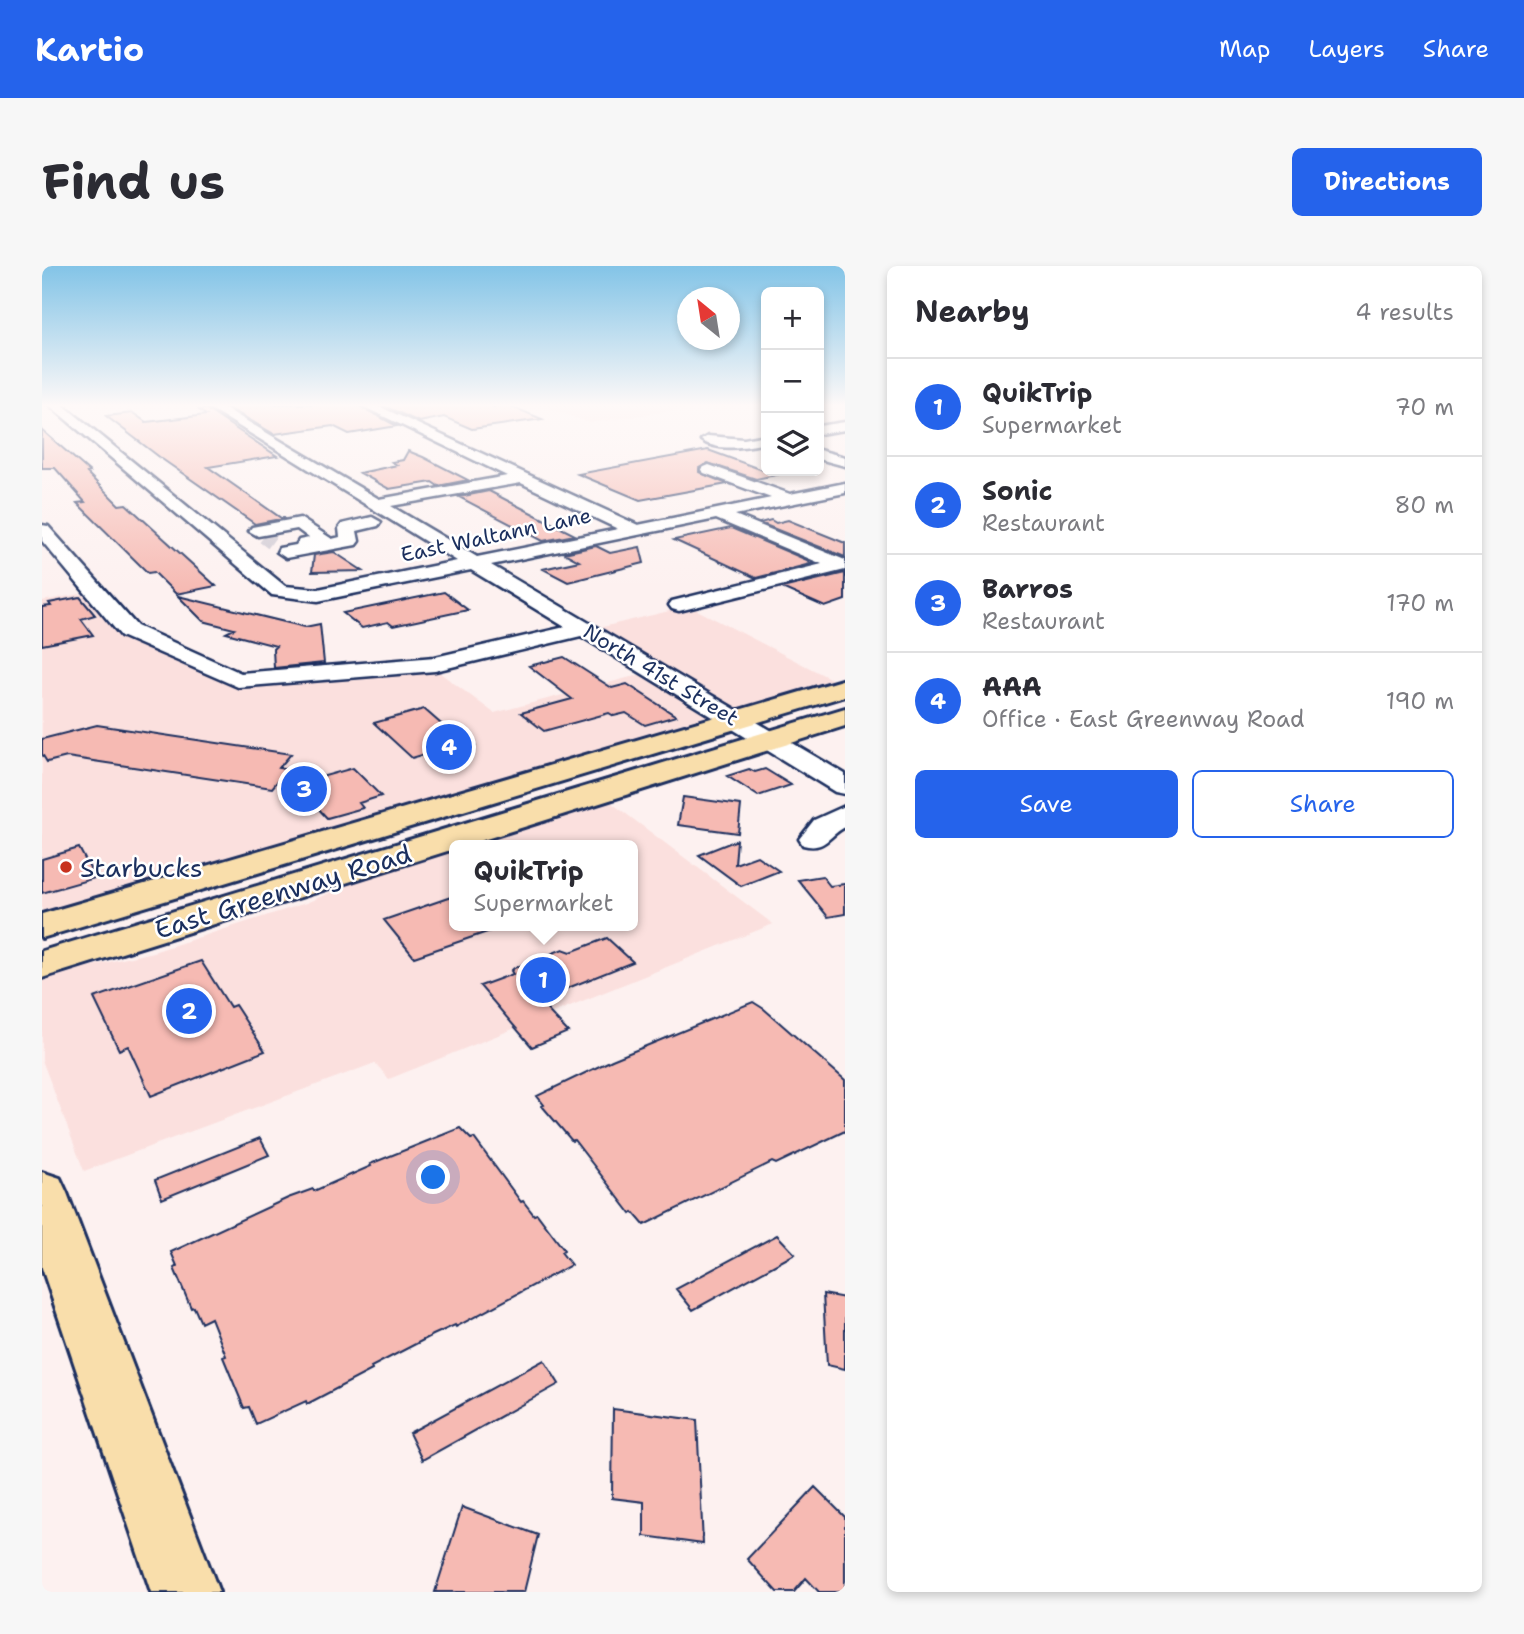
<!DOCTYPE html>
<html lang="en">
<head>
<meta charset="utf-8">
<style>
  :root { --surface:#fff; --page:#f7f7f7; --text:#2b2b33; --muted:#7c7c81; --line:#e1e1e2; --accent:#2563eb }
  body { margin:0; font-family:"Shantell Sans",sans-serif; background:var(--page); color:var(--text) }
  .controls { position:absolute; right:21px; top:21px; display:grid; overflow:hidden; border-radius:10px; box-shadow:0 4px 10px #0003 }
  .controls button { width:63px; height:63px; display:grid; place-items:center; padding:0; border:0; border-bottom:2px solid var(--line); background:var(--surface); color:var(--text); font:35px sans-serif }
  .compass { position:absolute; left:635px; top:21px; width:63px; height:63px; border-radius:50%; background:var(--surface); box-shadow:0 4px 10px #0003; rotate:330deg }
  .you { position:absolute; left:392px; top:912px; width:24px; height:24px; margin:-18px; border:5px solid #fff; border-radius:50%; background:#1a73e8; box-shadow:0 0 0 10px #1a73e833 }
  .badge { display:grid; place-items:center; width:46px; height:46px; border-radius:50%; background:var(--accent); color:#fff; font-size:23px; font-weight:700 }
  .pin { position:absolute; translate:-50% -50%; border:4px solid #fff; box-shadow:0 2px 7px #0006 }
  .popup { position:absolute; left:407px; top:574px; width:189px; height:91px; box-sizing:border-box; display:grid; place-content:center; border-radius:10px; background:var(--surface); filter:drop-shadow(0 2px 5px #0005); font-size:23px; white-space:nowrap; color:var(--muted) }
  .popup b { font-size:26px; color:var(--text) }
  .popup::after { content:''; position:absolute; left:50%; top:100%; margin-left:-14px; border:14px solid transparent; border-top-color:var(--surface) }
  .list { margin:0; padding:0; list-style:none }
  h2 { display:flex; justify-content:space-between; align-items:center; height:91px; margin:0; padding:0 28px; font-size:30px }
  h2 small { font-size:23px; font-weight:400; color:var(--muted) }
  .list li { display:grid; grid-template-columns:46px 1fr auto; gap:21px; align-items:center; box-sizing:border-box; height:98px; padding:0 28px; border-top:2px solid var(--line) }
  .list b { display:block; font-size:26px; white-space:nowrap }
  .list p { margin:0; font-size:23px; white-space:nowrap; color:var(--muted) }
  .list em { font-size:23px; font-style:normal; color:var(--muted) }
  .actions { display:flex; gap:14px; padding:21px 28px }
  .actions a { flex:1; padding:16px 0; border:2px solid var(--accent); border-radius:10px; text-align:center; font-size:24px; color:var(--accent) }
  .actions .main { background:var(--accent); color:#fff }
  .icon { flex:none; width:38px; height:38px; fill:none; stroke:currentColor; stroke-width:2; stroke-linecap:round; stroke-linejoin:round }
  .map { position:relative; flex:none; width:803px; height:1326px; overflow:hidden; border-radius:10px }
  header { display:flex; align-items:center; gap:42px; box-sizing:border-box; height:98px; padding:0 35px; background:var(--accent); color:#fff }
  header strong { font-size:33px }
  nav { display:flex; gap:38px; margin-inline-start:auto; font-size:24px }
  .intro { display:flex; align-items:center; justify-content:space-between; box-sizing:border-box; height:168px; padding:0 42px }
  h1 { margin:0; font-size:49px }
  .button { padding:18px 32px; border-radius:10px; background:var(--accent); color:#fff; font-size:24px; font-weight:700 }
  main { display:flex; gap:42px; padding:0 42px }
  aside { flex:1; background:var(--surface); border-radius:10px; box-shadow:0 4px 10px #0003 }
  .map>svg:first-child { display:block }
  .built { fill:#fbe0de }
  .building { fill:#f6bab3; stroke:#1b2f5e; stroke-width:2 }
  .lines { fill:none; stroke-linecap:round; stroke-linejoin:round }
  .minor-tunnel { stroke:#d0cad3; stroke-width:18; stroke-dasharray:18 10; stroke-linecap:butt }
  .minor-casing { stroke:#1b2f5e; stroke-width:5 }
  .major-casing { stroke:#1b2f5e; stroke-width:6 }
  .minor { fill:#fff; fill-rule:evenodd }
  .major { fill:#f9deab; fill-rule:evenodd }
  .poi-dot { fill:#c8321e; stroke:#fff; stroke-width:2.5 }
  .labels { text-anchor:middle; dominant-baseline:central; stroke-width:5; stroke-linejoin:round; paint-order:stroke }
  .far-street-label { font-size:21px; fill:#1b2f5e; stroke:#fff }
  .poi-label { font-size:26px; fill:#1b2f5e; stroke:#fff; text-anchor:start }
  .street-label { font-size:26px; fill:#1b2f5e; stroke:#fff }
</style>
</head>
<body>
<header>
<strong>Kartio</strong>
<nav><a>Map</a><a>Layers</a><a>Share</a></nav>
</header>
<div class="intro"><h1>Find us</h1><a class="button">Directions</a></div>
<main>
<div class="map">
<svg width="803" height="1326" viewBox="0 0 803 1326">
  <rect width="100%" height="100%" fill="#fdf1f0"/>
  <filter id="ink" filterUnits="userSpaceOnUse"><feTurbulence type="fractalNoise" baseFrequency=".0143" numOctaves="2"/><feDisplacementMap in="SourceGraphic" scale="14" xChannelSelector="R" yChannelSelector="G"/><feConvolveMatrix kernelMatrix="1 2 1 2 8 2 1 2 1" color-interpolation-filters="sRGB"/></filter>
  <g filter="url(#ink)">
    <path class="built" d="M494,138H673L548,157Z
      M44,327L81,366L194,419L390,401L452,447L619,403L552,363L644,341L653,343L793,415L0,646V335Z
      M567,535L731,658L347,813L333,797L42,905L0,794V714L9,709L111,686L264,637L334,607L412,583V660H590V579H424Z"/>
    <path class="building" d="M206,138H314L355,160L307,168L291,160L232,168L185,141Z
      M338,138H451V141L466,139L500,153L430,163L402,151L377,156Z
      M164,143L235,190L166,201L239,252H243L213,258L120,193L64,150L91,147L104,156L164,149L157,144Z
      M0,164L48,206L45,207L77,239L84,238L174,320L134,328L112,306L106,307L35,237L43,236L13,202H0Z
      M666,184L734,209L714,213L666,197L657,202V206L685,218L598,234L536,208Z
      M366,185L381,191L426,214L396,220L390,216L347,223L318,207L355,199L350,196L361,194Z
      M447,225L472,238L533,269L501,275L417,231Z
      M729,254L734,257L746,254L803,277V291L718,257Z
      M689,262L772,297L714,312L632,274Z
      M554,280L568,287L598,281L602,297L526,316L501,303L537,295L522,287Z
      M292,286L321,305L270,306L272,289Z
      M803,307V334L783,341L740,322Z
      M402,326L426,344L351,360L346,356L320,362L301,347Z
      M136,330L263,361L278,358L282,397L232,402L231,383L234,380L184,367L192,363L161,355Z
      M38,331L53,349L39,353L51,369L0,379V341L9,340L7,337Z
      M522,391L570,422L585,418L634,450L603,459L584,447L572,450L567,447L502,465L479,447L530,433L487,400Z
      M382,443L406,464L416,465L433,479L403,488L390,486L370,492L332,457Z
      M55,459L249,488L237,502L245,504L230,522L25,491L5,496L0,488V473Z
      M311,502L339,530L317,537L321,542L285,552L254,518Z
      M707,503L713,506L723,503L749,519L716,530L685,510Z
      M641,531L699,539L696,567L636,559Z
      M695,574L693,598L715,590L737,605L699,620L657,589Z
      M37,582L53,612L0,627V593Z
      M780,610L788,620L803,618V648L786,651L756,614Z
      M412,630V660H454V663L372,691L342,654Z
      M565,672L591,696L496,734L526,766L490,781L438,720L471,708L469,705L472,702L521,683L529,686Z
      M159,695L188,741L193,739L223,785L109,830L86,780L77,784L52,732Z
      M711,736L722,743L803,814V865L734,898L730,896L602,959L591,946L589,948L532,874L530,875L500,840L502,839L495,830L570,794Z
      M418,862L429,873L432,872L479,936L481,935L492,949L495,948L522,984L519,986L529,999L414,1061L413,1059L391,1069L329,1101L330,1104L265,1138L264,1135L214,1158L207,1141L202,1142L181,1091L184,1090L169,1052L159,1057L152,1041L149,1042L132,1002L135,1000L129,986L246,932L271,923L272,925L329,900L328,898Z
      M218,872L227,889L120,933L113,914Z
      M735,969L753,988L651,1044L634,1023Z
      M781,1028L803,1032V1103L785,1099Z
      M502,1094L517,1118L380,1194L367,1167Z
      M571,1143L655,1154L661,1278L602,1270V1236L570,1232Z
      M773,1221L803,1251V1326H777L764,1312L752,1326H735L705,1293Z
      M420,1241L496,1269L482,1326H393Z"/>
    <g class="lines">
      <path class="minor-tunnel" d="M223,269L231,275"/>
      <defs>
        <path id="minor" d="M6,138H20L243,320L276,323L415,295L161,138H176L337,233L465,210L316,138H332L596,259L729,232L662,207L659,204L662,201L667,199L748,228L803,217V227L693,249L803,294V304L637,345L630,343L627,339L630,335L780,298L674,253L449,299L803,508V528L793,526L539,370L393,405L196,421L79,370L0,275V259L6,260L95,360L199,407L393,391L523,361L429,304L276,335L230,329ZM479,217L576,263L435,291L349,240Z
          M803,156V164L777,168V160Z
          M724,169V177C706,181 674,186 659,174L666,170L702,173Z
          M777,184L803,191V200L777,193Z
          M330,251L339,256L336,260L315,265L317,275L314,279L244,292L235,286L237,282L254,279L257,274L267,272L255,263L216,270L207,265L210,261L258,252L290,273L298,271L297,262L300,258Z
          M803,540V561C786,570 783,585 761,579L757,573L772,554Z"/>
        <path id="major" d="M803,413V430L0,672V648Z
          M803,442V460L425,579H412V583L0,712V685Z
          M0,906L18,912L25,927L177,1326H109L0,1002Z"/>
      </defs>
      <use href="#minor" class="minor-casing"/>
      <use href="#major" class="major-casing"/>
      <use href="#minor" class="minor"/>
      <use href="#major" class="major"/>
    </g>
  </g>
  <linearGradient id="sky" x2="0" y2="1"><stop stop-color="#83c4e7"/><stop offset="0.43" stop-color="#fef9f8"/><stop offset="1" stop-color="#fef9f8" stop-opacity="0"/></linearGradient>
  <rect width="803" height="324" fill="url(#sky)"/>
  <circle class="poi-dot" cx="24" cy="601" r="7"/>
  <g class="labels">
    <g class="far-street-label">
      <text transform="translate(454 269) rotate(-12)">East Waltann Lane</text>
      <text transform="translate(619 409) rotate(31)">North 41st Street</text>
    </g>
    <g class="poi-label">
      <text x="38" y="601">Starbucks</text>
    </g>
    <g class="street-label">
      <text transform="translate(241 625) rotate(-17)">East Greenway Road</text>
    </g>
  </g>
</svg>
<div class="controls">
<button>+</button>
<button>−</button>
<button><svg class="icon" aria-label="layers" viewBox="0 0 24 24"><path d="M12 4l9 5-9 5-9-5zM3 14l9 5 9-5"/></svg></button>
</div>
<svg class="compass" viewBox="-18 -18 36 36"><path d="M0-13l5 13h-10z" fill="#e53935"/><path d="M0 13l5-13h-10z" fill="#7c7c81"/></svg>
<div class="you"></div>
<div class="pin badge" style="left:501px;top:714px">1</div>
<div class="popup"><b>QuikTrip</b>Supermarket</div>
<div class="pin badge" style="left:147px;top:745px">2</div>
<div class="pin badge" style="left:262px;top:523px">3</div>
<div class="pin badge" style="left:407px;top:481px">4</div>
</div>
<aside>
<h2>Nearby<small>4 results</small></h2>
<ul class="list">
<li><span class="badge">1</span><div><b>QuikTrip</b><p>Supermarket</p></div><em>70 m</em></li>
<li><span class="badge">2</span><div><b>Sonic</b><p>Restaurant</p></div><em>80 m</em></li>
<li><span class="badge">3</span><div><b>Barros</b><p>Restaurant</p></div><em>170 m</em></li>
<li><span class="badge">4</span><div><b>AAA</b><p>Office · East Greenway Road</p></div><em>190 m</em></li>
</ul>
<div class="actions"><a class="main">Save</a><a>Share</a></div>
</aside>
</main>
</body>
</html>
